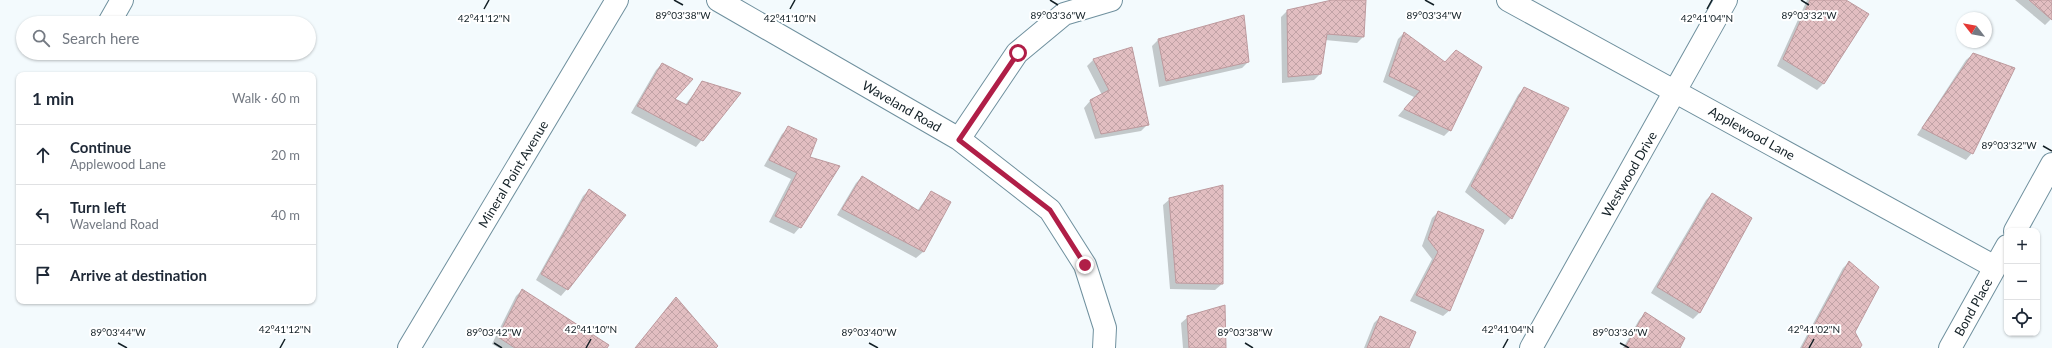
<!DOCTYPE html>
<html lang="en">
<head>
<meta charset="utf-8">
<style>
  :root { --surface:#fff; --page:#f6f6f7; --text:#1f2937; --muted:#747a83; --line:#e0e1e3 }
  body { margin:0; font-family:Lato,sans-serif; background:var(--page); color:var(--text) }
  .controls { position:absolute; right:12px; bottom:12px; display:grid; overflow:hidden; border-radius:8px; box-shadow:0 1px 3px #0004 }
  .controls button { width:36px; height:36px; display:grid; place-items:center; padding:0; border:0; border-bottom:1px solid var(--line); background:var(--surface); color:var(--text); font:20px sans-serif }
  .compass { position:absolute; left:1956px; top:12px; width:36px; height:36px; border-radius:50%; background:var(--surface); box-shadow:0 1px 3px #0004; rotate:301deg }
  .stop { position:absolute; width:12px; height:12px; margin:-9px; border:3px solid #b01e47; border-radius:50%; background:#fff }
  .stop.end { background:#b01e47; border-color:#fff; box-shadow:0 1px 4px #0008 }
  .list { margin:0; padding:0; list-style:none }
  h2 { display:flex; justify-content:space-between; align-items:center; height:52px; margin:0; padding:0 16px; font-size:17px }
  h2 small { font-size:13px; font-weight:400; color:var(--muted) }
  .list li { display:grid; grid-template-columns:26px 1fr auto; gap:12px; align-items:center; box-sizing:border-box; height:60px; padding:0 16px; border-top:1px solid var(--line) }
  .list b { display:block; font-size:15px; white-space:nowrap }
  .list p { margin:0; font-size:13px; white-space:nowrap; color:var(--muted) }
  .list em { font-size:13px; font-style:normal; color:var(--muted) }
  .icon { flex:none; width:22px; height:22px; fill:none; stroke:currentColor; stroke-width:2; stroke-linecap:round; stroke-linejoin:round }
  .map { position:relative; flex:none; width:2052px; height:348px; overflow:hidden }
  .search { position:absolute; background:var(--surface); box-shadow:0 1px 3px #0004; left:16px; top:16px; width:300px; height:44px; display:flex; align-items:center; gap:10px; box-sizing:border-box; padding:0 14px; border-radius:22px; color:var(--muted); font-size:15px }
  .panel { position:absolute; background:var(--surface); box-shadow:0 1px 3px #0004; left:16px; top:72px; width:300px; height:232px; border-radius:8px }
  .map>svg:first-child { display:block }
  .shadow { fill:#0003 }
  .building { fill:url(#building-cross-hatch); stroke:#bd9a9e }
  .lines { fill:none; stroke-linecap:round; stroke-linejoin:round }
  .minor-casing { stroke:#6f909e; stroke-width:24 }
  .tertiary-casing { stroke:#6f909e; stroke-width:24 }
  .minor { stroke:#fff; stroke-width:22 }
  .tertiary { stroke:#fff; stroke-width:22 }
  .route { stroke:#b01e47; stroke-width:5 }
  .ticks { fill:none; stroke:#121f25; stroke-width:1.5 }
  .labels { text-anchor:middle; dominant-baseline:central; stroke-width:4; stroke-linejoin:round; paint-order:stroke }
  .street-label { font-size:13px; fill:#121f25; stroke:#fff }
  .ticks-label { font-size:10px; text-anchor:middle; fill:#121f25; stroke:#fff; stroke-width:4; stroke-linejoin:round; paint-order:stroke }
</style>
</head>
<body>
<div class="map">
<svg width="2052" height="348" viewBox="0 0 2052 348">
  <defs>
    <pattern id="building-cross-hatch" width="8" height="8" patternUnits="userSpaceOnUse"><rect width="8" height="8" fill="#e2bec1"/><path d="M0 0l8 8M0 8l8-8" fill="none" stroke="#c1a3a6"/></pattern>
  </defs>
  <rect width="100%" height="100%" fill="#f3fafd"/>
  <path class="shadow" d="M1337,0H1365L1363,37L1357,43L1325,40L1320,74L1314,80L1282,83L1281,17L1288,10Z
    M1807,0H1844L1868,14L1823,84L1817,90L1777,66Z
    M2015,0H2052V18L2045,25Z
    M1404,33L1450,130L1444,136L1398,116L1414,97L1383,82L1398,39Z
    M1158,40L1248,62L1242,68L1159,87L1152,46Z
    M1131,48L1148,124L1141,131L1095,139L1084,108L1090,101L1102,95L1087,66L1093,60Z
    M1973,54L1972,153L1966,160L1917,135L1966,60Z
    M662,64L674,100L685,105L703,82L740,93L696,147L631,113L656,70Z
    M1524,88L1511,218L1505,225L1465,192L1518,95Z
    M789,128L809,158L800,227L794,234L769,222L791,179L764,166L782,134Z
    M862,177L917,211L931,192L949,203L923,252L916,258L837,215L856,183Z
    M589,190L567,289L561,296L536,280L583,196Z
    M1712,194L1750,219L1699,313L1693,319L1651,293L1706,200Z
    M1170,199L1222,284L1215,290L1170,289L1163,205Z
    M1438,212L1450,310L1443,316L1410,301L1432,259L1422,246L1432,218Z
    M1849,262L1854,332L1859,348H1800L1843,268Z
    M522,290L606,348H499L492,344L516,296Z
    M1645,313L1679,348H1623L1639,320Z
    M1188,317L1225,348H1183L1181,323Z
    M1380,317L1408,348H1364L1374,323Z"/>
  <path class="building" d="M1332,0H1366L1364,37L1327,34L1321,74L1288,77L1287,10Z
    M1810,0H1846L1869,14L1824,84L1783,59Z
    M2029,0H2052V20Z
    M1244,15L1249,62L1166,81L1158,39Z
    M1404,32L1445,62L1456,50L1482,67L1451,131L1404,109L1420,91L1389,76Z
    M1132,47L1149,125L1101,134L1090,100L1109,90L1093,59Z
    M1973,53L2015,68L1973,154L1922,128Z
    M662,63L693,79L675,99L687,105L702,81L741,93L703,141L637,106Z
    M1524,87L1569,108L1512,219L1471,186Z
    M788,126L817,139L810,157L840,166L801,228L775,216L797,173L769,160Z
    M862,176L919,211L931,191L951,202L924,252L842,209Z
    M1223,185V284L1176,283L1169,198Z
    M589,189L626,215L568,290L541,274Z
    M1712,193L1752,218L1700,313L1657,287Z
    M1438,211L1484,230L1450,311L1416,295L1438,252L1428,239Z
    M1849,261L1879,287L1855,332L1862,345L1860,348H1802Z
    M522,289L609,345L607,348H515L498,337Z
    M676,297L718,346L716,348H635Z
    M1225,305L1226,348H1189L1187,316Z
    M1645,312L1685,338L1680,348H1625Z
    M1380,316L1416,332L1409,348H1367Z"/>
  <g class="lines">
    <defs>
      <path id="minor" d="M718,0L959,139L1050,210L1085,265L1105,328L1104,348
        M1508,0L1995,267
        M109,23L122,0
        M959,139L1017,53L1064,14L1111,0
        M2015,231L2052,164
        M1531,348L1726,0
        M1950,348L2007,246"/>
      <path id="tertiary" d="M409,348L617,0"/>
    </defs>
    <use href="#minor" class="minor-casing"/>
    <use href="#tertiary" class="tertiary-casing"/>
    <use href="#minor" class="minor"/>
    <use href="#tertiary" class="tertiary"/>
  </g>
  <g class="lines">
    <path class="route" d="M1018,53L959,140L1050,210L1085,265"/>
  </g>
  <path class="ticks" d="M674,0L683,5M1050,0L1058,5M1425,0L1434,5M1801,0L1809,5M484,9L489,0M790,9L795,0M1707,9L1712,0M2043,146L2052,151M118,343L127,348M494,343L502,348M869,343L878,348M1245,343L1253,348M1620,343L1629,348M280,348L285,339M586,348L591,339M1503,348L1508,339M1809,348L1814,339"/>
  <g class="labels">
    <g class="street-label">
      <text transform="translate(902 106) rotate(30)">Waveland Road</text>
      <text transform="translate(1752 133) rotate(29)">Applewood Lane</text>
      <text transform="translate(513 174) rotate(-59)">Mineral Point Avenue</text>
      <text transform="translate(1629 174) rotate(-60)">Westwood Drive</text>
      <text transform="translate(1973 307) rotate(-61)">Bond Place</text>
    </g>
  </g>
  <g class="ticks-label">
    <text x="683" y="19">89°03'38"W</text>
    <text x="1434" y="19">89°03'34"W</text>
    <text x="1058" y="19">89°03'36"W</text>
    <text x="1809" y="19">89°03'32"W</text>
    <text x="484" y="22">42°41'12"N</text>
    <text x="790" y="22">42°41'10"N</text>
    <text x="1707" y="22">42°41'04"N</text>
    <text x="2009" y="149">89°03'32"W</text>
    <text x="285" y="333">42°41'12"N</text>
    <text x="591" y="333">42°41'10"N</text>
    <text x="1508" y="333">42°41'04"N</text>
    <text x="1814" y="333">42°41'02"N</text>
    <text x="118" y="336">89°03'44"W</text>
    <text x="494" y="336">89°03'42"W</text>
    <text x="869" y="336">89°03'40"W</text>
    <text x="1245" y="336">89°03'38"W</text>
    <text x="1620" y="336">89°03'36"W</text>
  </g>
</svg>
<div class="controls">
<button>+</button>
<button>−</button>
<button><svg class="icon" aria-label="locate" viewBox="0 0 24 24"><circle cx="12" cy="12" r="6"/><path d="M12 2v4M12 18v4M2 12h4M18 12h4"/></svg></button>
</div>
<svg class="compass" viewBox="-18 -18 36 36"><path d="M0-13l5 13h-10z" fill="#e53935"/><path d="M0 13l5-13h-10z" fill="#747a83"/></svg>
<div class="stop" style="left:1018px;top:53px"></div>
<div class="stop end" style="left:1085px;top:265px"></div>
<div class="search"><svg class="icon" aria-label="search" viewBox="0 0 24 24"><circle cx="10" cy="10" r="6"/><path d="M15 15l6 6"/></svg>Search here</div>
<section class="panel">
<h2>1 min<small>Walk · 60 m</small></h2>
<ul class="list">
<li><svg class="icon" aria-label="ahead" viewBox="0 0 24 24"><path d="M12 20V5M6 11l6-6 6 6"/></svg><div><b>Continue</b><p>Applewood Lane</p></div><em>20 m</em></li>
<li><svg class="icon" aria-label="left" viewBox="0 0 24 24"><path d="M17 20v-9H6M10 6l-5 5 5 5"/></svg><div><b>Turn left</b><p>Waveland Road</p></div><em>40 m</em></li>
<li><svg class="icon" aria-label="arrive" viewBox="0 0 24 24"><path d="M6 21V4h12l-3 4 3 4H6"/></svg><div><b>Arrive at destination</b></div></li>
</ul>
</section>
</div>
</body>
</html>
